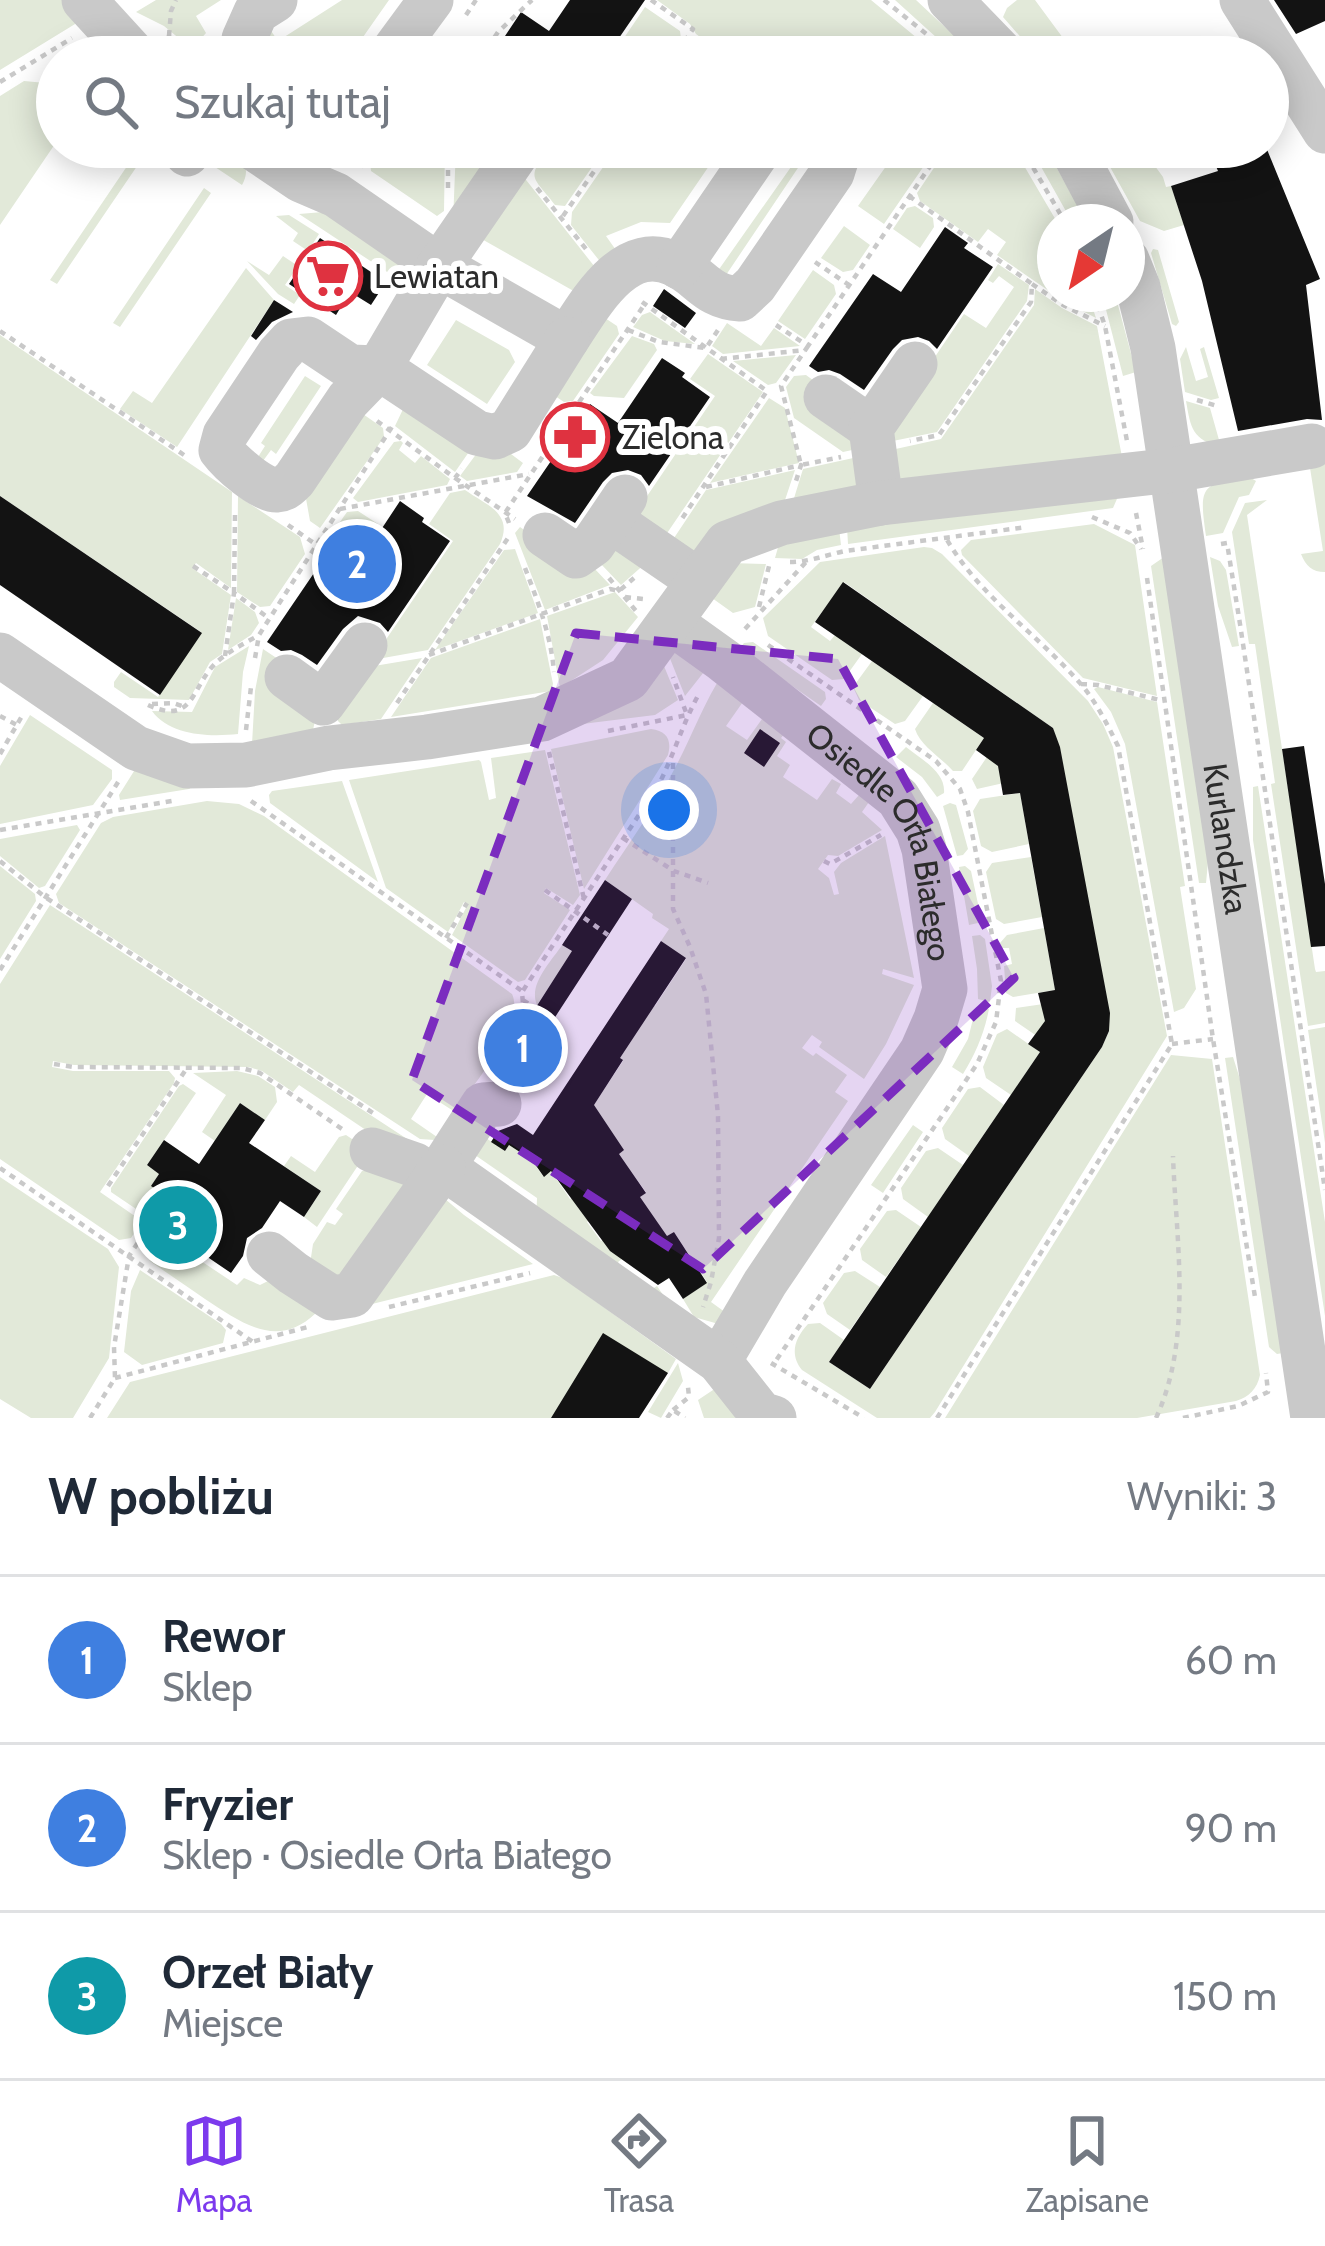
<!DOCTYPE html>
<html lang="pl">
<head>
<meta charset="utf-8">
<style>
  :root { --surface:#fff; --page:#f6f6f7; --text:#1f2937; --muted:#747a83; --line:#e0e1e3; --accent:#7c3aed }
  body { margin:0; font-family:Cabin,sans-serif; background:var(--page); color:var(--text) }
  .compass { position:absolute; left:1037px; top:204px; width:108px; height:108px; border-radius:50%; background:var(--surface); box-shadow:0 6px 30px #0003; rotate:215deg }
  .you { position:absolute; left:669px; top:810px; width:42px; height:42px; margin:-30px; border:9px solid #fff; border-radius:50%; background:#1a73e8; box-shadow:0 0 0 18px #1a73e833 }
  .badge { display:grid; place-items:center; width:78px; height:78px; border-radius:50%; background:var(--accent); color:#fff; font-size:39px; font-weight:700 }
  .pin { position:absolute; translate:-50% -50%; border:6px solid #fff; box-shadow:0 3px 12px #0006 }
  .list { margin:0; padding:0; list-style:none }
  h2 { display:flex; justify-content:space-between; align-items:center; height:156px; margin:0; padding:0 48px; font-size:51px }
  h2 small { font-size:39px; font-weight:400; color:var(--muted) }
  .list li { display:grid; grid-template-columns:78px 1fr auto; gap:36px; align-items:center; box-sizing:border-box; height:168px; padding:0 48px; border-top:3px solid var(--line) }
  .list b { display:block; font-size:45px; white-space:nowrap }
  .list p { margin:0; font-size:39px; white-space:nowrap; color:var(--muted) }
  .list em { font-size:39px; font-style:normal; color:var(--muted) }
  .icon { flex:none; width:66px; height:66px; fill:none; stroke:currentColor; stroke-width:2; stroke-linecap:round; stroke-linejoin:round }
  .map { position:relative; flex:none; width:1325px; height:1418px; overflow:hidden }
  .search { position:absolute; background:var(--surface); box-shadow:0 6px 30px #0003; left:36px; right:36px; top:36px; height:132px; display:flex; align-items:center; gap:30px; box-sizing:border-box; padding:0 42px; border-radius:66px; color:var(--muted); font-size:45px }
  .sheet { height:660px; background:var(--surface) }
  nav { display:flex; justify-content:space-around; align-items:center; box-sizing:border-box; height:168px; border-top:3px solid var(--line); background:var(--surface); font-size:33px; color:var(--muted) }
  nav a { display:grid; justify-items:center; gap:6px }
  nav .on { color:var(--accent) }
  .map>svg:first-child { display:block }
  .green { fill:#e2e9d9 }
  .building { fill:#131313 }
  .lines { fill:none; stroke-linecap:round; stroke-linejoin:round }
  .path { stroke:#c9c9c9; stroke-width:4.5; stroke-dasharray:6 6; stroke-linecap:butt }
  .minor { stroke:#c9c9c9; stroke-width:45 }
  .marked { fill:#7b2cbf; fill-opacity:0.2; stroke:#7b2cbf; stroke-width:9; stroke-dasharray:24 15; stroke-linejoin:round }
  .labels { text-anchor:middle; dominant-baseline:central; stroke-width:12; stroke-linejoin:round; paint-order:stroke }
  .poi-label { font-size:33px; fill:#2c2c2c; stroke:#fff; text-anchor:start }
  .street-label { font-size:33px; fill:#2c2c2c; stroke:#fff }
</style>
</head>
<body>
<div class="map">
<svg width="1325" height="1418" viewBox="0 0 1325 1418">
  <rect width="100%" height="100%" fill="#fff"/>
  <path class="green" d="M0,0H64L80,21L0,70Z
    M156,0H221L196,16L206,33L192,49L164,26L136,12Z
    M342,0H389L349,57H306L287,41L273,56L267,25L278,41Z
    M657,0H871L940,57H727L696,34L690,24Z
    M895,0H916L977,57H958Z
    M1017,0H1035L1077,57H1038L1003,17L1007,8Z
    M645,7L680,31L681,39L669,57H611Z
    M24,81L57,84V141L0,225V96Z
    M140,147H150L57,284L50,280Z
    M212,147C234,147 255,162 242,185L200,157Z
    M380,147H445L444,211L437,216L371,171L370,162Z
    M456,147H478L491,159L453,222Z
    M549,147H606L565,206L555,205C532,175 526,180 549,147Z
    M617,147H722L670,223L641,222L606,236L618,253L606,269L571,225L572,212Z
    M805,147H812L722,281L715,275Z
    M869,147H937L884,224L858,206L889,162Z
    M948,147H1013L1057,222H1055V294H1088L1096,318L1065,302L997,255L1006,242L988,229L978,242L920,201L917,193Z
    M1030,147H1045L1087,222H1072Z
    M1099,147H1141L1163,177L1166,187L1171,186L1184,225L1164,231L1140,221Z
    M519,171L602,276L586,298L471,233Z
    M204,188L211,193L120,327L113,323Z
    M915,206L933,218L934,227L920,248L893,229L907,208Z
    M323,212L411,269L413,289L299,214Z
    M289,215L319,234L308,251L293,241L298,233L276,216Z
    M844,226L870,245L853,270L843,272L821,258Z
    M1153,249L1158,250L1179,322L1176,326L1172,324L1151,253Z
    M283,256L298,266L285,285L300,295L294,304L278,294L247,261L269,275Z
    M998,264L1029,285L1027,301L937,432L883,443L888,426L964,314L986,328L1014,287L999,276L993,283L988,280Z
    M246,268L274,300L177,447L120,409L133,391L152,403Z
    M813,270L834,285L836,294L805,339L778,321Z
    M1035,289L1062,308L1097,326L1122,457L903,491L882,452L941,439L1034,305Z
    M1102,294H1115L1136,372L1123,376Z
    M650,312L695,344L665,341L633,327L642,315Z
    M605,318L617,326L619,334L573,401L564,402L552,394Z
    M456,320L509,350L515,362L487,404L427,365Z
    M727,323L761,346L774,328L800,346L723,354L712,346Z
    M0,335L232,492L231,588L196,563L192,568L231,595L222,654L210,662L189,700L130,698L114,687V682L121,672L158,697L201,632L0,496Z
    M632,336L654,344L657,350L624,398L594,396L590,393Z
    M1186,347L1196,381L1208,377L1200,349L1204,347L1219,398L1211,400L1185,392L1180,359Z
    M708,354L763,392L659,545L638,525L641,505L715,396L690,379Z
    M796,355L776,383L768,385L733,361Z
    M806,375L825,389L866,447L843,452L794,418L786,387L794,376Z
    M305,376L321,386L276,454L271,450L263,461L258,457L265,446L261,443Z
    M769,398L785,408L799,463L710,483Z
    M1186,401L1210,408L1221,447C1192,439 1191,429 1186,401Z
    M405,405L471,449L455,472L395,426Z
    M360,412L383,428L384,437L320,528L310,521L305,493Z
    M401,441L403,443L399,450L415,463L421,456L450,479L447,485L358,502L353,498L394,442Z
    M1325,451V572C1312,572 1306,566 1301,554L1323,551L1308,455Z
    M477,453L511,454L523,463L517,472L467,481L460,476Z
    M867,455L864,483L791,508L803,469Z
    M795,470L782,509L700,554L666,550L706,490Z
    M1248,476L1256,481L1249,495L1239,497L1223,533L1206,536C1199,487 1200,484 1248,476Z
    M465,490C486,505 514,513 500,544L428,650L372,660L453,541L429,524L450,493Z
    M1120,492L1113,508L848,544L847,527Z
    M238,496L300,537L305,554L270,606L260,607L237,592Z
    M1267,500L1247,515L1315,969L1316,972L1325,971V1023L1308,1026L1271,784L1275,783L1255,644H1249L1232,532L1245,503Z
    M358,511L378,524L359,552L354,553L336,541L333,532L347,512Z
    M1094,524L1135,545L1157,696L1083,678L962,555L961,550L971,540Z
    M520,527L578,568L593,567L610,585L545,610L515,533Z
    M839,528L841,545L817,550L802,559L775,558L781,537Z
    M924,547L932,548L942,554L1088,701L1103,724L1113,747L1167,1036L935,1412L930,1418H877L802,1370C789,1354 795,1338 808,1324L820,1323L844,1340L829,1362L870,1389L1102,1047L1109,1031L1053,728L844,582L811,627L830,641L835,635L862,654L844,679L832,680L768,636L763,618L820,562Z
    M515,549L538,613L435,650L504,550Z
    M622,549L647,562L621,585L600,563L609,553Z
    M1164,557L1208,862L1206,883H1199L1151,566Z
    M1210,557L1220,561L1226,570L1239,646L1232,647L1218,606Z
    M730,563L766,564L755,607L733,613L705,593Z
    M615,592L638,617L603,660L560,688L547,616Z
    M236,598L255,612L259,623L251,635L228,650Z
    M540,619L553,684L551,691L391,717L431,658Z
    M753,642L825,692L826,699L821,706L739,649L744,643Z
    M249,646L243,672L238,734C210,737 170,736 152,711L192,712L215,667Z
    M263,649L284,663L316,716L313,730L252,744L255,691Z
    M674,649L711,663L685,696L667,651Z
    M659,654L678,700L655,715L582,724Z
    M422,658L381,719L342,725L338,721V716L368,667Z
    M872,661L923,696L905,721L895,724L859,700L853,687Z
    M724,672L745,699L726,726L747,740L762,719L785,733L781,738L786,742L777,756L790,765L783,777L817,800L832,779L841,784L836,793L851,804L859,795L869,802L862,812L882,830L838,856L828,855L818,869L829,878L834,895L839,894L834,872L841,863L885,836L914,978L883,969L882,974L914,985L886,1044L864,1079L819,1047L822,1042L812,1035L802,1048L813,1056L816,1053L847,1075L835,1092L848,1101L711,1302L729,1315L722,1325L694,1317L683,1299L707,1282L674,1232L649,1248L623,1210L646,1192L632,1173L619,1182L588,1099L595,1103L623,1061L614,1054L629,989L655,1006L686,959L661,941L669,929L652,918L653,914L605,880C629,843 656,806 676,766C693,734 704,702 724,672Z
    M1098,687L1157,702L1185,886L1180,887L1196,989L1184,1008L1174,1012L1125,744L1111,712L1094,689Z
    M933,703L984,738L962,771H953C941,757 920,746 915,729Z
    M30,715L112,770V779L93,805L0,824V766Z
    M651,729C667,731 672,740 668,755L584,889L551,749Z
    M995,745L1017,780L977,789L972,779Z
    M906,747C921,759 946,772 944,793L937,797L922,777L896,757Z
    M545,750L580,895L573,905L546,888L544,893L570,910L525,980L518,982L452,935L468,904L464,902L448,932L386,888L349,780L479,760L481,762L489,800L496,798L491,758Z
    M141,760L199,783L189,789L120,800L119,795Z
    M342,781L378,882L270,803L269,795L272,791Z
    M1258,786L1325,1222V1316L1253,840V787Z
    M1020,793L1029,844L992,852L981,846L973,811L980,799Z
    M207,801L239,804L264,816L512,994C526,1023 472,1086 455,1112L427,1094L411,1119L437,1137L435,1140L420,1139L59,903L56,894L101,823L113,817Z
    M950,803L956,805L968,849L963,855L957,856L943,806Z
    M77,825L80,830L45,886L39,888L0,856V839Z
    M1031,857L1042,917L1004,924L996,919L986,872L992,863Z
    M0,866L35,894L36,901L0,959Z
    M965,866L971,871L981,918L978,923L969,925L959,867Z
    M50,905L427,1152L397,1151L299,1085L293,1092L262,1071L249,1067L74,1065L53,1061L52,1067L73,1071H169L175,1078L174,1083L100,1192L142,1221L131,1238L119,1240L0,1159V984Z
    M1044,928L1055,990L1013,997L1006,993L1004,966L1012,964L1009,948H1001L1000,943L1007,935Z
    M980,935L985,939L992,986L990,1002L978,999L977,969L972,936Z
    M562,945L590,963L553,981L537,1005C528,984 551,962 562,945Z
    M1057,1002L1047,1043L1015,1021L1016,1008Z
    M976,1007L989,1009C984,1034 976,1053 963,1074L952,1067L968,1039Z
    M1325,1027V1143L1308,1030Z
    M1007,1029L1040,1052L1011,1095L986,1078L983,1067L997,1034Z
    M1171,1055L1212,1059L1260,1375C1257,1389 1249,1397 1236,1401L1137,1418H945Z
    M1233,1057L1245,1095L1283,1353L1277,1354L1269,1347L1225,1058Z
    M237,1071L258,1076L275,1087L277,1102L265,1120L240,1103L215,1141L202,1132L226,1095L193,1073Z
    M183,1084L196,1093L147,1165L159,1174L152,1185L161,1192L148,1212L142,1213L111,1192V1188L179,1086Z
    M980,1087L1004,1105L969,1156L945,1139L942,1128L968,1089Z
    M913,1125L923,1132L883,1193L871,1185Z
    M346,1135L361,1145L363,1158L317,1227L304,1217L321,1191L284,1166L291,1156L315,1172L339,1137Z
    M486,1138L505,1151L509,1145L532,1160L539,1150L542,1156L535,1165L543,1176L551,1171L570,1199L590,1187L592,1218L587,1222L601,1241L608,1237L632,1251L618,1262L630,1281L646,1293L657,1286L684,1326L536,1223L537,1198L475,1155Z
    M938,1148L963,1165L928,1217L903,1199L901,1188L926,1151Z
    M392,1164L413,1172L341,1277L310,1264L313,1244L327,1222L335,1225L343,1214L336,1209L362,1171Z
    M0,1177L108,1249L119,1267L109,1358L73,1418H31L0,1399Z
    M438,1193L464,1215L533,1264L356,1308Z
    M176,1203L222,1233L206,1256L166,1229L164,1221Z
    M896,1210L921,1227L886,1277L862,1260L860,1249L887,1211Z
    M156,1231L237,1285L244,1278L260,1285L268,1281L316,1313C277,1350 242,1323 205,1299C187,1286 168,1274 150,1261C142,1249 149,1242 156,1231Z
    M140,1270L221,1324L226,1330L223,1343L142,1365L124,1352L131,1291Z
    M855,1271L880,1287L850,1330L827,1314L823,1303L844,1273Z
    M554,1275L563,1278L676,1359L668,1373L551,1418H107L130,1382Z
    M678,1363L683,1381L661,1418L648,1412Z
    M719,1386L735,1410V1418H704L698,1400Z"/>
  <path class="building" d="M570,0H645L606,57H491L521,12L549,31Z
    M1274,0H1325V21L1296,34Z
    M1208,147H1266L1320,279L1306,285L1322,420L1307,419L1238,431L1202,281L1171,186L1218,171Z
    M945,227L968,243L964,248L993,267L937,349L929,341L918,337L902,340L893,349L864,390L840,374L829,370L818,372L809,366L873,274L901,292Z
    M320,238L386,282L371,305L350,292L336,315L289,284Z
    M664,289L696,313L685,328L653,306Z
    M274,300L293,312L272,322L256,340L251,336Z
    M662,358L685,373L682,377L710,397L649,486L641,475L628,470L612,473L603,482L575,523L527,496L590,404L618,423Z
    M0,496L202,633L160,695L0,585Z
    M400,501L424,518L422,522L450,541L388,632L380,623L358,616L343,629L317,665L302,655L291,650L281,651L267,642L331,548L357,566Z
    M843,582L1053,728L1060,747L1110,1013L1109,1031L1102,1047L870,1389L829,1362L1040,1052L1028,1044L1045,1021L1038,993L1055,990L1020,793L1003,795L998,766L976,750L984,738L815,622Z
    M760,729L780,743L764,767L744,753Z
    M1304,746L1325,884V946L1311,947L1282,749Z
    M605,880L632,899L533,1051L515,1040L572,951L562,945Z
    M661,941L686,958L620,1058L623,1060L594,1105L624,1150L619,1154L646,1193L640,1197L667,1236L674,1232L707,1283L683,1299L669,1278L658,1285L610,1251L551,1171L544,1177L532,1160L509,1145L505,1151L491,1142L498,1131L517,1124L533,1135Z
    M240,1103L265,1120L249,1143L321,1191L304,1217L280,1201L262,1228L247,1238L243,1256L231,1273L206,1256L222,1233L151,1186L159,1174L147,1165L164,1140L199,1164Z
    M603,1333L668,1373L639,1418H551Z"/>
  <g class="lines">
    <path class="path" d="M651,0L693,29L674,57
      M884,0L930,37L949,57
      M466,15L476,0
      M167,35L194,57
      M169,36L171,11L176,0
      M481,57L498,32L532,0
      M0,82L72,38
      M1021,147L1065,222
      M361,167L375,147
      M448,188V147
      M537,188L586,249
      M909,196L1032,284L1031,302L939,435L910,441
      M563,216L611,147
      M815,262L849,285
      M1032,284L1063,305L1105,326
      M1094,294L1105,326L1127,441
      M642,302L767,391L679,523
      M776,325L808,346L943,147
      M628,330L659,342L706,348L718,330
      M0,331L184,455
      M808,346L781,386L801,465L841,457
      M721,359L805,350
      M1197,400L1217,406
      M377,421L455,478L462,469
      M455,478L515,519
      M706,487L801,465L796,481
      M340,509L529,474
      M1136,513L1143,549
      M1092,517L1130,533L1141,549
      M509,523L505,513L646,302
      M288,525L318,546
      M1221,544L1227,543L1240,624L1325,1190
      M790,562C809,562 826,555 845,551L1027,527
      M193,566L234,593
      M525,568C538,602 551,635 554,672
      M609,578L636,611
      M1147,578L1213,1039L1255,1297
      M234,593L235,515
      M625,597L643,599
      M759,607L769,566
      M745,629L806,562
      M768,645L936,761L960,789L968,812L1001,981L996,1022L977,1064L773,1365
      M429,655L610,589L619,591L634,578
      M225,656L234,593L270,619
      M255,658L259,635L395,422
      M1081,684L1098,685L1164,701
      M397,703L508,538
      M152,704L173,703L182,706
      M148,705C192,725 191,691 212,667C224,653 244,644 259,635
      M0,716L17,725
      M246,730L251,687
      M608,731L687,715L673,677
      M549,752L584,899
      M0,754L22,716
      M673,763V909L690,947L706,994L718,1115L719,1238L711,1282L703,1307
      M251,801L522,991
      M0,830L172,801
      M623,838L674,871L708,883
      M0,861L45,897L373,1113
      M824,861L830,864L881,835
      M545,890L608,935
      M446,938L467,903
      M0,970L120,779
      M523,1000L553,1020
      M1172,1044L1213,1039
      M54,1064L74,1067L242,1068L260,1073L342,1129
      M493,1065L524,1016L522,992L658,786C674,755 683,722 700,692
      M0,1168L253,1342
      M108,1186L185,1071
      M389,1307L530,1273
      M771,1363L864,1418
      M115,1378L308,1327
      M673,1410L689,1397L688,1387
      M90,1418L115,1378L114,1347L129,1256L149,1226
      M667,1418L673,1410L685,1418
      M937,1418L1172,1044L1118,746C1107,724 1096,701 1079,682C1036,633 978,595 946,538
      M1156,1418C1193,1338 1176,1241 1173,1156
      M1183,1418L1238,1406L1268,1392L1266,1373"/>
    <g class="minor">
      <path d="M84,0L136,57"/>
      <path d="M950,0L1005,57"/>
      <path d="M1242,0L1325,131"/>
      <path d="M255,57L244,39L256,12L275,0"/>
      <path d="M389,57L431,0"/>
      <path d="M252,147L301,180L336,195L439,266L567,339C589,306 624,240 674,264C701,276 706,297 740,299L755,285L832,173L838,154L835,147"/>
      <path d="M521,147L439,266L379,368L350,367L308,339L291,341L279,354L225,435L221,450C230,462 262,491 277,490C286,489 287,486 294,480L348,400L379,368L477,433L495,437L510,430L567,339"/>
      <path d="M1071,147L1111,222"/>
      <path d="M187,154L192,147"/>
      <path id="s1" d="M1127,260L1138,287L1153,348L1313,1418"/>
      <path d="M679,267L761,147"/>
      <path d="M826,397L871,428"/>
      <path d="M881,503L871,428L915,364"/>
      <path d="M610,520L699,581"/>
      <path d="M545,535L576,556L593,544L625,497"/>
      <path id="s2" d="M670,622L723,660L898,798L918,830L924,849L945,989L936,1019L922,1051L765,1283L719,1361"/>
      <path d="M0,655L136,748L187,766L246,765L329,748L427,737L542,719L628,679L727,543L781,523L881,503L1173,470L1312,446"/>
      <path d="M287,677L323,703L365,645"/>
      <path d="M499,1104L483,1105L443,1167L719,1361L761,1414L774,1418"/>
      <path d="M372,1150L415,1165L435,1178"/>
      <path d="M269,1254L293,1273L332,1298L352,1295L443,1167"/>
    </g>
  </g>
  <path class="marked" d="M576,633L838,659L1014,978L703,1269L412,1080Z"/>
  <defs>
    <symbol id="supermarket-ring" viewBox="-11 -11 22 22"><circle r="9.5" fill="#fff" stroke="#df3240" stroke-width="1.5"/><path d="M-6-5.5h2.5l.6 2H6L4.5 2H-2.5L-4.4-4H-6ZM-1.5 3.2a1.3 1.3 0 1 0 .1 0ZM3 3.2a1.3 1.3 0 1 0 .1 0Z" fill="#df3240"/></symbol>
    <symbol id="pharmacy-ring" viewBox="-11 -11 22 22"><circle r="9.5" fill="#fff" stroke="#df3240" stroke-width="1.5"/><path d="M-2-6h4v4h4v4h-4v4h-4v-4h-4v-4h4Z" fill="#df3240"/></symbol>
  </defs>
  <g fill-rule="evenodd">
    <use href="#supermarket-ring" x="290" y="238" width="76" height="76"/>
    <use href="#pharmacy-ring" x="537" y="399" width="76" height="76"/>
  </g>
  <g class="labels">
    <g class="poi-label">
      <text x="374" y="276">Lewiatan</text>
      <text x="622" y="437">Zielona</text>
    </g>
    <g class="street-label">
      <text stroke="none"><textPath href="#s1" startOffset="588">Kurlandzka</textPath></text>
      <text stroke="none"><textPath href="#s2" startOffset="318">Osiedle Orła Białego</textPath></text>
    </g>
  </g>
</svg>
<svg class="compass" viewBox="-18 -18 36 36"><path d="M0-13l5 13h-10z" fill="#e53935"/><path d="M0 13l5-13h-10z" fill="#747a83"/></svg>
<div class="you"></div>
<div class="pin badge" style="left:523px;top:1048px;background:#3f7fe0">1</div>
<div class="pin badge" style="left:357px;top:564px;background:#3f7fe0">2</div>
<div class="pin badge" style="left:178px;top:1225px;background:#0f9aa8">3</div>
<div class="search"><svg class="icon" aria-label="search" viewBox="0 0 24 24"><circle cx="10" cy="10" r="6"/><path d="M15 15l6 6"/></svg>Szukaj tutaj</div>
</div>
<section class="sheet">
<h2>W pobliżu<small>Wyniki: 3</small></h2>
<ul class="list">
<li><span class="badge" style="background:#3f7fe0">1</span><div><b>Rewor</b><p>Sklep</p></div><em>60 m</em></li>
<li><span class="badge" style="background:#3f7fe0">2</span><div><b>Fryzier</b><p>Sklep · Osiedle Orła Białego</p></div><em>90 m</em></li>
<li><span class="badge" style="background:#0f9aa8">3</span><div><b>Orzeł Biały</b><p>Miejsce</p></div><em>150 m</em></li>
</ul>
</section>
<nav>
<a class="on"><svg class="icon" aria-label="map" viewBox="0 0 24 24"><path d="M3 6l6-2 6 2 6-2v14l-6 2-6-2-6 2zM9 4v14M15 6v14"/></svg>Mapa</a>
<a><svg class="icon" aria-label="directions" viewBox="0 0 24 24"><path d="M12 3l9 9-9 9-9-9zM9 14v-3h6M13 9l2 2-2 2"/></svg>Trasa</a>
<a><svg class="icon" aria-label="saved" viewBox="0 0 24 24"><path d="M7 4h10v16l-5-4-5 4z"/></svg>Zapisane</a>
</nav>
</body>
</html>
